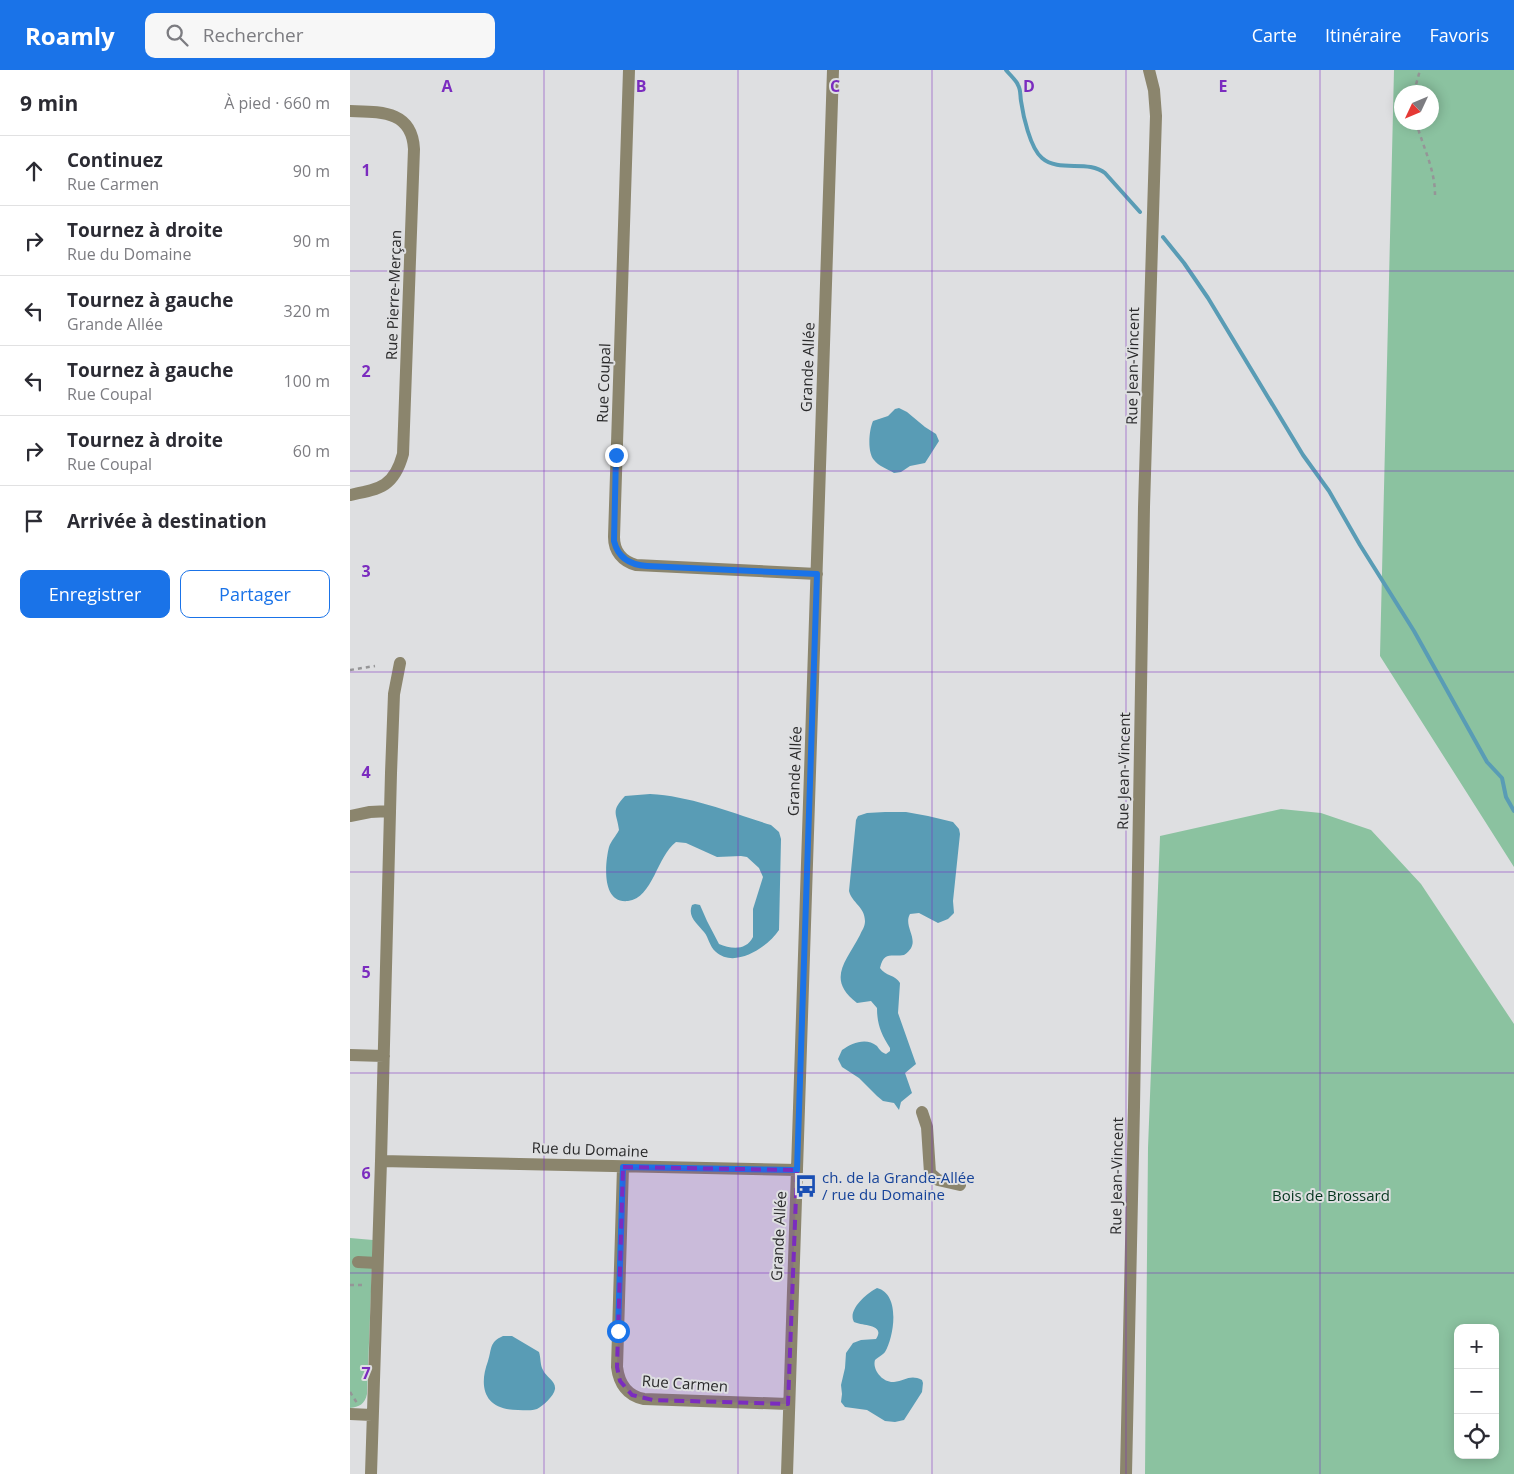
<!DOCTYPE html>
<html lang="fr">
<head>
<meta charset="utf-8">
<style>
  :root { --surface:#fff; --page:#f7f7f7; --text:#2b2b33; --muted:#7c7c81; --line:#e1e1e2; --accent:#1a73e8 }
  body { margin:0; font-family:"Open Sans",sans-serif; background:var(--page); color:var(--text) }
  .controls { position:absolute; right:15px; bottom:15px; display:grid; overflow:hidden; border-radius:10px; box-shadow:0 2px 12px #0003 }
  .controls button { width:45px; height:45px; display:grid; place-items:center; padding:0; border:0; border-bottom:1px solid var(--line); background:var(--surface); color:var(--text); font:25px sans-serif }
  .compass { position:absolute; left:1044px; top:15px; width:45px; height:45px; border-radius:50%; background:var(--surface); box-shadow:0 2px 12px #0003; rotate:226deg }
  .stop { position:absolute; width:15px; height:15px; margin:-11px; border:4px solid #1a73e8; border-radius:50%; background:#fff }
  .stop.end { background:#1a73e8; border-color:#fff; box-shadow:0 1px 5px #0008 }
  .list { margin:0; padding:0; list-style:none }
  h2 { display:flex; justify-content:space-between; align-items:center; height:65px; margin:0; padding:0 20px; font-size:21px }
  h2 small { font-size:16px; font-weight:400; color:var(--muted) }
  .list li { display:grid; grid-template-columns:32px 1fr auto; gap:15px; align-items:center; box-sizing:border-box; height:70px; padding:0 20px; border-top:1px solid var(--line) }
  .list b { display:block; font-size:19px; white-space:nowrap }
  .list p { margin:0; font-size:16px; white-space:nowrap; color:var(--muted) }
  .list em { font-size:16px; font-style:normal; color:var(--muted) }
  .actions { display:flex; gap:10px; padding:15px 20px }
  .actions a { flex:1; padding:11px 0; border:1px solid var(--accent); border-radius:10px; text-align:center; font-size:18px; color:var(--accent) }
  .actions .main { background:var(--accent); color:#fff }
  .icon { flex:none; width:28px; height:28px; fill:none; stroke:currentColor; stroke-width:2; stroke-linecap:round; stroke-linejoin:round }
  .map { position:relative; flex:none; width:1164px; height:1404px; overflow:hidden }
  header { display:flex; align-items:center; gap:30px; box-sizing:border-box; height:70px; padding:0 25px; background:var(--accent); color:#fff }
  header strong { font-size:24px }
  nav { display:flex; gap:28px; margin-inline-start:auto; font-size:18px }
  .search { width:350px; height:45px; background:var(--page); display:flex; align-items:center; gap:12px; box-sizing:border-box; padding:0 18px; border-radius:10px; color:var(--muted); font-size:19px }
  main { display:flex }
  aside { flex:1; background:var(--surface) }
  .map>svg:first-child { display:block }
  .green { fill:#8bc2a0; fill-rule:evenodd }
  .water { fill:#599cb5 }
  .lines { fill:none; stroke-linecap:round; stroke-linejoin:round }
  .stream { stroke:#599cb5; stroke-width:4 }
  .path { stroke:#959597; stroke-width:2.5; stroke-dasharray:4 4; stroke-linecap:butt }
  .minor { stroke:#8b856d; stroke-width:12 }
  .route { stroke:#1a73e8; stroke-width:6 }
  .marked { fill:#7b2cbf; fill-opacity:0.2; stroke:#7b2cbf; stroke-width:4; stroke-dasharray:10 6; stroke-linejoin:round }
  .grid { fill:none; stroke:#7b2cbf; stroke-width:1; stroke-opacity:0.55 }
  .labels { text-anchor:middle; dominant-baseline:central; stroke-width:4; stroke-linejoin:round; paint-order:stroke }
  .street-label { font-size:15px; fill:#2a2a2b; stroke:#dedfe1 }
  .transit-label { font-size:15px; fill:#164399; stroke:#dedfe1; text-anchor:start }
  .park-label { font-size:15px; fill:#05351e; stroke:#dedfe1 }
  .grid-label { font-size:16px; text-anchor:middle; font-weight:bold; fill:#7b2cbf; stroke:#dedfe1; stroke-width:4; stroke-linejoin:round; paint-order:stroke }
</style>
</head>
<body>
<header>
<strong>Roamly</strong>
<div class="search"><svg class="icon" aria-label="search" viewBox="0 0 24 24"><circle cx="10" cy="10" r="6"/><path d="M15 15l6 6"/></svg>Rechercher</div>
<nav><a>Carte</a><a>Itinéraire</a><a>Favoris</a></nav>
</header>
<main>
<aside>
<h2>9 min<small>À pied · 660 m</small></h2>
<ul class="list">
<li><svg class="icon" aria-label="ahead" viewBox="0 0 24 24"><path d="M12 20V5M6 11l6-6 6 6"/></svg><div><b>Continuez</b><p>Rue Carmen</p></div><em>90 m</em></li>
<li><svg class="icon" aria-label="right" viewBox="0 0 24 24"><path d="M7 20v-9h11M14 6l5 5-5 5"/></svg><div><b>Tournez à droite</b><p>Rue du Domaine</p></div><em>90 m</em></li>
<li><svg class="icon" aria-label="left" viewBox="0 0 24 24"><path d="M17 20v-9H6M10 6l-5 5 5 5"/></svg><div><b>Tournez à gauche</b><p>Grande Allée</p></div><em>320 m</em></li>
<li><svg class="icon" aria-label="left" viewBox="0 0 24 24"><path d="M17 20v-9H6M10 6l-5 5 5 5"/></svg><div><b>Tournez à gauche</b><p>Rue Coupal</p></div><em>100 m</em></li>
<li><svg class="icon" aria-label="right" viewBox="0 0 24 24"><path d="M7 20v-9h11M14 6l5 5-5 5"/></svg><div><b>Tournez à droite</b><p>Rue Coupal</p></div><em>60 m</em></li>
<li><svg class="icon" aria-label="arrive" viewBox="0 0 24 24"><path d="M6 21V4h12l-3 4 3 4H6"/></svg><div><b>Arrivée à destination</b></div></li>
</ul>
<div class="actions"><a class="main">Enregistrer</a><a>Partager</a></div>
</aside>
<div class="map">
<svg width="1164" height="1404" viewBox="0 0 1164 1404">
  <rect width="100%" height="100%" fill="#dedfe1"/>
  <path class="green" d="M1044,0H1164V797L1030,586ZM1082,22V52H1052V22Z
    M931,739L971,743L1021,760L1071,814L1164,954V1404H795L798,1078L810,766ZM1108,1258H1145V1385H1108Z
    M0,1168L23,1170L17,1324C15,1334 9,1337 0,1338Z"/>
  <path class="water" d="M549,338L557,342L575,357L586,364L589,371L575,393L560,396L551,402L544,403C538,399 528,396 524,390C517,382 519,360 523,351L538,346L545,339Z
    M300,724C341,726 382,743 421,755L429,762L431,769L429,860C418,877 385,899 366,882C359,876 359,868 354,862C348,854 337,847 342,835L345,834L350,835L357,851L369,874C381,879 396,881 403,867V839L413,807L409,798L397,787L391,786L367,787L336,773L326,772C307,786 303,828 278,831C251,834 255,793 259,777C261,771 266,766 269,760C267,743 260,742 275,726Z
    M535,742H556L578,746L603,752L609,759L610,764L603,831L604,843L598,849L588,853L569,843L560,844C552,858 574,872 554,885C541,887 534,881 530,898C535,906 546,905 550,913L548,943L566,994L555,1003L562,1023L551,1032L549,1040L544,1033L533,1031L527,1026L509,1008L492,997L488,989L492,980C502,973 516,967 527,976C530,980 531,982 536,984L540,981V978C531,964 527,954 527,938L521,931L507,933C476,909 496,892 510,865C512,860 515,857 515,851C515,837 502,833 499,821L506,750L508,746L517,743Z
    M527,1218C551,1224 544,1267 535,1282C533,1285 528,1287 525,1290C522,1300 533,1313 544,1312C555,1311 560,1304 572,1310L573,1313L572,1322L554,1350L545,1352L535,1351L517,1340L495,1337L491,1332L492,1324L491,1315L495,1298L496,1283L503,1273L511,1270L526,1269C536,1254 512,1256 504,1252C497,1240 517,1223 527,1218Z
    M153,1266H162L189,1282C191,1288 190,1295 193,1300C196,1307 206,1311 205,1319C204,1326 193,1336 187,1339C182,1341 174,1340 168,1340C135,1340 128,1318 138,1291C142,1279 139,1272 153,1266Z"/>
  <g class="lines">
    <path class="stream" d="M656,0C660,5 666,10 668,15C671,20 670,25 671,31C673,45 680,78 692,88C709,103 738,89 755,103L790,142
      M813,167L834,193L858,228L953,385L979,421L1010,475L1064,561L1137,692L1152,708L1156,727L1164,741"/>
    <path class="path" d="M1064,22L1070,0
      M1066,52C1073,77 1085,99 1085,125
      M0,600L25,596
      M0,1215H16
      M0,1322L7,1333"/>
    <path class="minor" d="M279,0L264,467C264,481 272,491 286,495L467,504
      M0,41C30,42 62,40 64,79L53,384C44,417 30,419 0,425
      M0,746L20,742L40,741
      M0,985L34,986
      M572,1042L577,1057L580,1103L588,1110L610,1115
      M31,1091L447,1100
      M273,1097L267,1297C269,1313 277,1326 294,1329L438,1334
      M8,1192L27,1193
      M0,1344L22,1345
      M21,1404L31,1091L41,703L44,624L50,593
      M437,1404L483,0
      M776,1404L784,1037L794,437L806,46L804,20L799,0"/>
  </g>
  <g class="lines">
    <path class="route" d="M266,385L264,471C268,488 280,495 297,496L467,504L447,1100L273,1097L268,1261"/>
  </g>
  <path class="marked" d="M273,1097L447,1100L438,1334L303,1330L282,1325L270,1311L267,1297Z"/>
  <path class="grid" d="M194,0V1404M388,0V1404M582,0V1404M776,0V1404M970,0V1404M0,201H1164M0,401H1164M0,602H1164M0,802H1164M0,1003H1164M0,1203H1164"/>
  <defs>
    <symbol id="bus-bare" viewBox="-9 -9 18 18"><path d="M-5-6H5V4H4V6H2V4H-2V6H-4V4H-5ZM-3.5-4V0h7V-4ZM-3.5 1.2v1.5H-2V1.2ZM2 1.2v1.5H3.5V1.2Z" fill="#1a4fb4" stroke="#dedfe1" stroke-width="2.5" paint-order="stroke"/></symbol>
  </defs>
  <g fill-rule="evenodd">
    <use href="#bus-bare" x="440" y="1100" width="32" height="32"/>
  </g>
  <g class="labels">
    <g class="street-label">
      <text transform="translate(43 225) rotate(-88)">Rue Pierre-Merçan</text>
      <text transform="translate(782 296) rotate(-89)">Rue Jean-Vincent</text>
      <text transform="translate(457 297) rotate(-88)">Grande Allée</text>
      <text transform="translate(253 313) rotate(-88)">Rue Coupal</text>
      <text transform="translate(444 701) rotate(-88)">Grande Allée</text>
      <text transform="translate(773 701) rotate(-89)">Rue Jean-Vincent</text>
      <text transform="translate(240 1079) rotate(2)">Rue du Domaine</text>
      <text transform="translate(766 1106) rotate(-89)">Rue Jean-Vincent</text>
      <text transform="translate(428 1166) rotate(-87)">Grande Allée</text>
      <text transform="translate(335 1313) rotate(4)">Rue Carmen</text>
    </g>
    <g class="transit-label">
      <text x="472" y="1107">ch. de la Grande-Allée<tspan x="472" dy="17">/ rue du Domaine</tspan></text>
    </g>
    <g class="park-label">
      <text x="981" y="1125">Bois de Brossard</text>
    </g>
  </g>
  <g class="grid-label">
    <text x="97" y="22">A</text>
    <text x="291" y="22">B</text>
    <text x="485" y="22">C</text>
    <text x="679" y="22">D</text>
    <text x="873" y="22">E</text>
    <text x="16" y="106">1</text>
    <text x="16" y="307">2</text>
    <text x="16" y="507">3</text>
    <text x="16" y="708">4</text>
    <text x="16" y="908">5</text>
    <text x="16" y="1109">6</text>
    <text x="16" y="1309">7</text>
  </g>
</svg>
<div class="controls">
<button>+</button>
<button>−</button>
<button><svg class="icon" aria-label="locate" viewBox="0 0 24 24"><circle cx="12" cy="12" r="6"/><path d="M12 2v4M12 18v4M2 12h4M18 12h4"/></svg></button>
</div>
<svg class="compass" viewBox="-18 -18 36 36"><path d="M0-13l5 13h-10z" fill="#e53935"/><path d="M0 13l5-13h-10z" fill="#7c7c81"/></svg>
<div class="stop" style="left:268px;top:1261px"></div>
<div class="stop end" style="left:266px;top:385px"></div>
</div>
</main>
</body>
</html>
